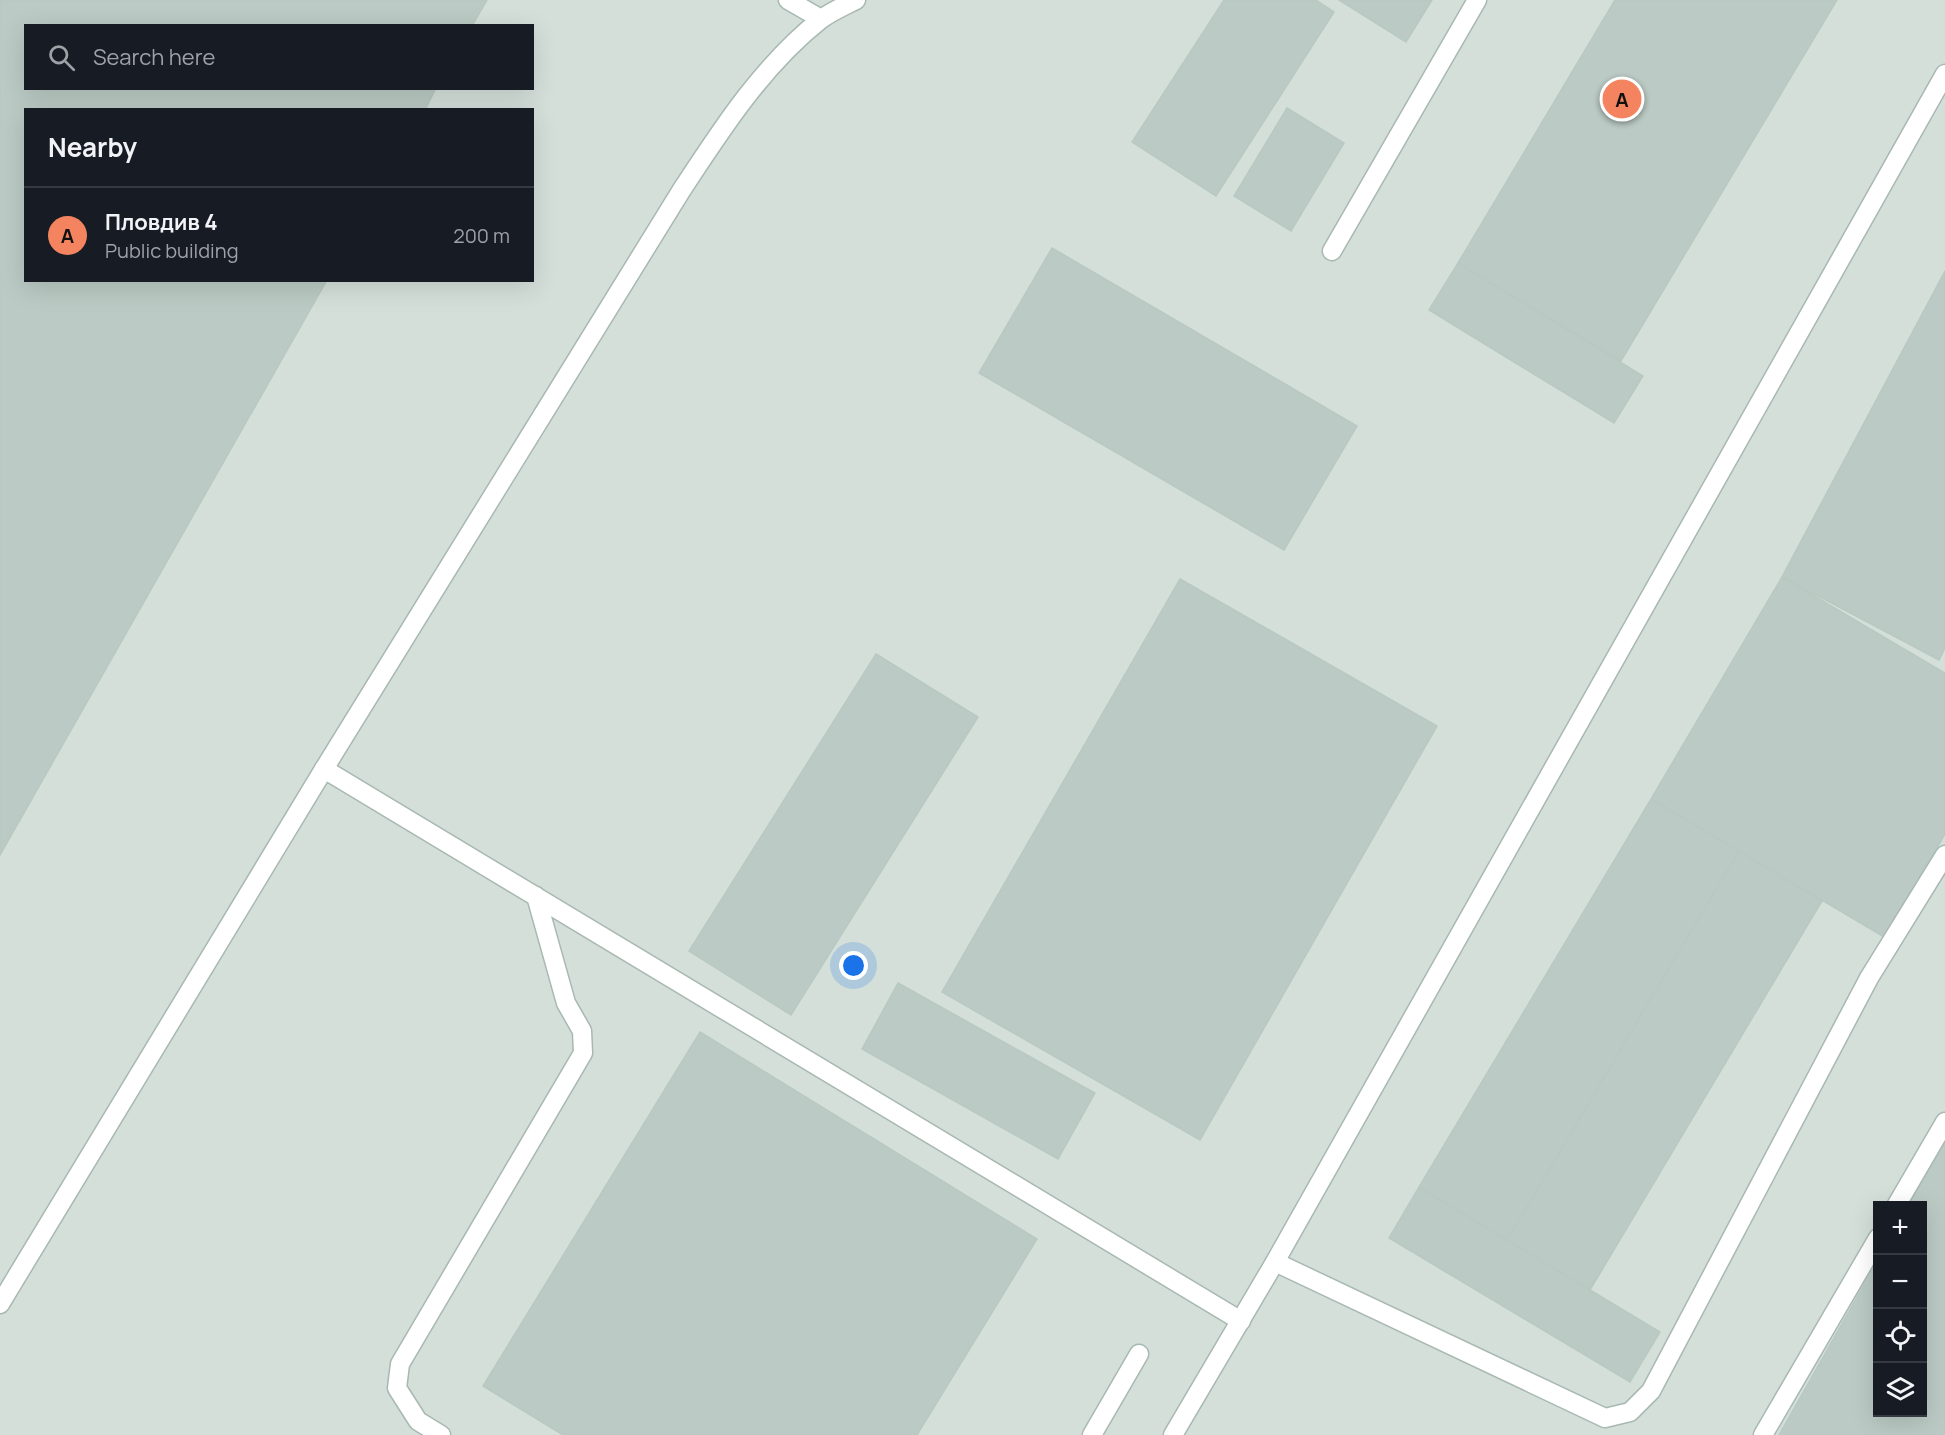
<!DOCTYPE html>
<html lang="en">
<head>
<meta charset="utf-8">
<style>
  :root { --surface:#171b24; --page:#20242c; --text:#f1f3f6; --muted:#9ea1a6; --line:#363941; --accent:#f4845f }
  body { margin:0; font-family:Manrope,sans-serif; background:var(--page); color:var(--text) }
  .controls { position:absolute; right:18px; bottom:18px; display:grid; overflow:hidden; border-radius:0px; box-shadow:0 6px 24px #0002 }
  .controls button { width:54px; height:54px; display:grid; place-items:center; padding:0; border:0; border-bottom:2px solid var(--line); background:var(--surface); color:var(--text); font:30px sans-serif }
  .you { position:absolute; left:854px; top:966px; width:21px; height:21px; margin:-15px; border:4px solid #fff; border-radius:50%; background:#1a73e8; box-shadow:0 0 0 9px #1a73e833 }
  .badge { display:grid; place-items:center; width:39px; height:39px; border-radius:50%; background:var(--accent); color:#111; font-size:20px; font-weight:700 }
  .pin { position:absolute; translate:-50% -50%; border:3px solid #fff; box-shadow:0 2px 6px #0006 }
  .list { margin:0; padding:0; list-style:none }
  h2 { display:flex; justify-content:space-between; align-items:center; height:78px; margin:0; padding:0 24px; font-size:26px }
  h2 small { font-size:20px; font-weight:400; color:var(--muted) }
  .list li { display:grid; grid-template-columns:39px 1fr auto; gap:18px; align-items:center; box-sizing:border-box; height:96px; padding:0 24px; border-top:2px solid var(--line) }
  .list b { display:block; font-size:22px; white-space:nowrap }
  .list p { margin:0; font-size:20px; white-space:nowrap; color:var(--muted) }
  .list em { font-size:20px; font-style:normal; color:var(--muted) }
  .icon { flex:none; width:33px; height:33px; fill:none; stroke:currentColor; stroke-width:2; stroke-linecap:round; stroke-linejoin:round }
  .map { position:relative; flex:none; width:1945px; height:1435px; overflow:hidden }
  .search { position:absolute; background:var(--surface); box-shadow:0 6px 24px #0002; left:24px; top:24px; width:510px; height:66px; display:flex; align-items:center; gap:15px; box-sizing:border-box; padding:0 21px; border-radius:0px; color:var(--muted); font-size:22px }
  .panel { position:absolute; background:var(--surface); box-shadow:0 6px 24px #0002; left:24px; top:108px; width:510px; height:174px; border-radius:0px }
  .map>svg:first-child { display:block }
  .built { fill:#d4dfda; fill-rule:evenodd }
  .building { fill:#bbcac4; stroke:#b8c9c2; stroke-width:1.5 }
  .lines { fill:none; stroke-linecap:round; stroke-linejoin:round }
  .lane-casing { stroke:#a8b8b2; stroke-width:21 }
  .street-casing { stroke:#a8b8b2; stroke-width:21 }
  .lane { stroke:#fff; stroke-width:18 }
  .street { stroke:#fff; stroke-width:18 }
</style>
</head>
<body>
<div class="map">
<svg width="1945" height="1435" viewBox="0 0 1945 1435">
  <rect width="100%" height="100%" fill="#e6efeb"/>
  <path class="built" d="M0,0H1945V1435H0ZM26,26H532V88H26ZM26,110H532V280H26ZM1878,1206H1922V1412H1878Z"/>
  <path class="building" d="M0,0H487L472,26H26V88H436L425,110H26V280H327L0,855Z
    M1224,0H1316L1334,12L1216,196L1132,142Z
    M1339,0H1432L1406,42Z
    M1615,0H1837L1621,361L1458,263Z
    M1287,108L1344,143L1291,231L1234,196Z
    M1052,248L1357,426L1284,550L979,373Z
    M1458,263L1643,376L1614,423L1429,310Z
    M1945,271V648L1939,660L1782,577Z
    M1782,577L1945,673V834L1884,937L1651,799Z
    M1180,579L1437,726L1200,1140L942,992Z
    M876,654L978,717L791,1015L689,951Z
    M1651,799L1739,851L1507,1240L1419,1187Z
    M1739,851L1822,901L1590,1290L1507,1240Z
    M898,983L1095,1093L1058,1159L862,1049Z
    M700,1032L1037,1239L917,1435H563L483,1386Z
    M1945,1140V1435H1779L1878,1260V1412H1922V1206H1908Z
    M1419,1187L1660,1332L1630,1382L1389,1238Z"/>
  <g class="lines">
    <defs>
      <path id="lane" d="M788,0L821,19
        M1332,251L1477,0
        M324,769L1241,1321
        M1275,1262L1605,1418L1630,1412L1651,1391L1869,978L1945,855
        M441,1435L418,1421L397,1388L400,1364L583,1053L582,1031L566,1003L536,896
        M1092,1435L1139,1354"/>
      <path id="street" d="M1896,1206L1945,1122
        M0,1304L324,769L681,191C721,130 762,66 820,20C830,12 844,6 856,0
        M1173,1435L1275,1262L1945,74
        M1763,1435L1878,1238"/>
    </defs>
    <use href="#lane" class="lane-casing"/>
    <use href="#street" class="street-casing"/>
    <use href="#lane" class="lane"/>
    <use href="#street" class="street"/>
  </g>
</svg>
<div class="controls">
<button>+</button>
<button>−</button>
<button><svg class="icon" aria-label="locate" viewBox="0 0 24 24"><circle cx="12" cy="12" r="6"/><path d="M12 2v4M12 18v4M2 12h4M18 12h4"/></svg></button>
<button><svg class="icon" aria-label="layers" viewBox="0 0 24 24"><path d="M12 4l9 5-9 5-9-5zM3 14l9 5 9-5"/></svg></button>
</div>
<div class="you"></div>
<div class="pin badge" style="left:1622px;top:99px">A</div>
<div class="search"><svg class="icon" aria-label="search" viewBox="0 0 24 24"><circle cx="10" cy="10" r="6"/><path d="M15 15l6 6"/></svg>Search here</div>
<section class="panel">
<h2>Nearby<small></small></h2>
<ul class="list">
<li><span class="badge">A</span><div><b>Пловдив 4</b><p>Public building</p></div><em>200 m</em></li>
</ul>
</section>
</div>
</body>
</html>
